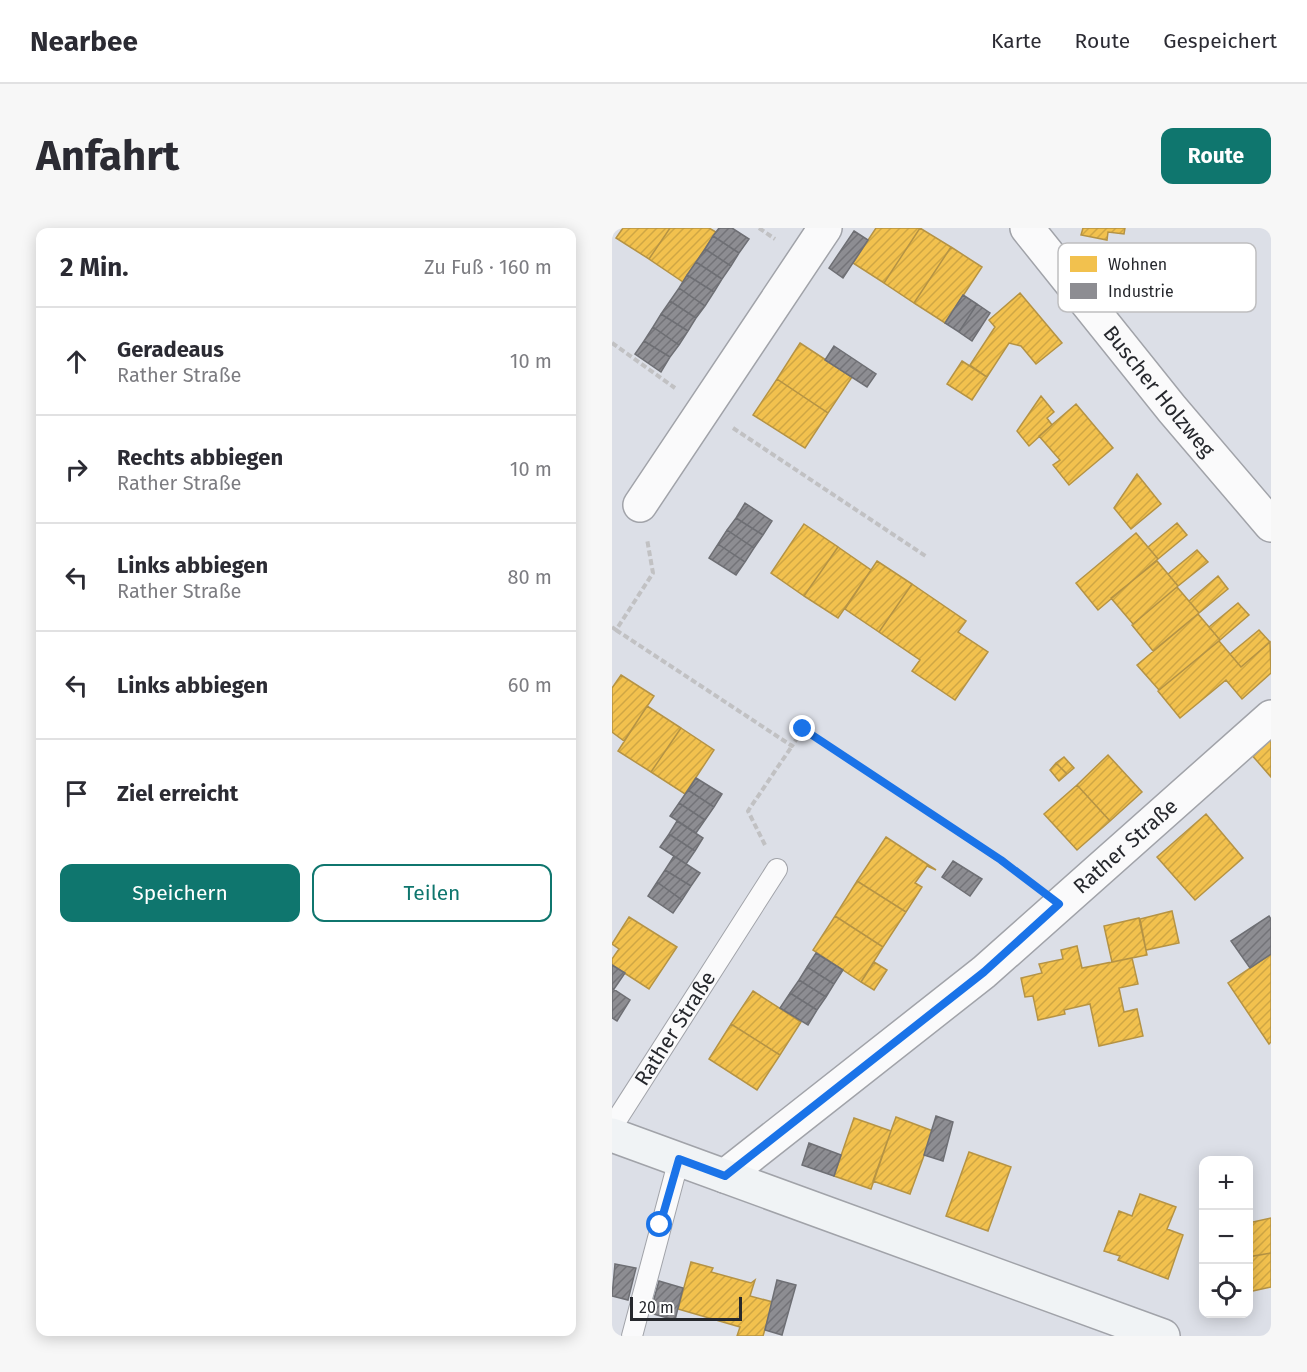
<!DOCTYPE html>
<html lang="de">
<head>
<meta charset="utf-8">
<style>
  :root { --surface:#fff; --page:#f7f7f7; --text:#2b2b33; --muted:#7c7c81; --line:#e1e1e2; --accent:#0f766e }
  body { margin:0; font-family:"Fira Sans",sans-serif; background:var(--page); color:var(--text) }
  .controls { position:absolute; right:18px; bottom:18px; display:grid; overflow:hidden; border-radius:12px; box-shadow:0 3px 15px #0003 }
  .controls button { width:54px; height:54px; display:grid; place-items:center; padding:0; border:0; border-bottom:2px solid var(--line); background:var(--surface); color:var(--text); font:30px sans-serif }
  .scale { position:absolute; left:18px; bottom:15px; width:112px; box-sizing:border-box; padding-left:6px; border:3px solid #26282d; border-top:0; font-size:16px; line-height:21px; white-space:nowrap; color:#26282d; -webkit-text-stroke:4px #fff; paint-order:stroke }
  .stop { position:absolute; width:18px; height:18px; margin:-14px; border:4px solid #1a73e8; border-radius:50%; background:#fff }
  .stop.end { background:#1a73e8; border-color:#fff; box-shadow:0 2px 6px #0008 }
  .list { margin:0; padding:0; list-style:none }
  h2 { display:flex; justify-content:space-between; align-items:center; height:78px; margin:0; padding:0 24px; font-size:26px }
  h2 small { font-size:20px; font-weight:400; color:var(--muted) }
  .list li { display:grid; grid-template-columns:39px 1fr auto; gap:18px; align-items:center; box-sizing:border-box; height:108px; padding:0 24px; border-top:2px solid var(--line) }
  .list b { display:block; font-size:22px; white-space:nowrap }
  .list p { margin:0; font-size:20px; white-space:nowrap; color:var(--muted) }
  .list em { font-size:20px; font-style:normal; color:var(--muted) }
  .actions { display:flex; gap:12px; padding:18px 24px }
  .actions a { flex:1; padding:14px 0; border:2px solid var(--accent); border-radius:12px; text-align:center; font-size:21px; color:var(--accent) }
  .actions .main { background:var(--accent); color:#fff }
  .icon { flex:none; width:33px; height:33px; fill:none; stroke:currentColor; stroke-width:2; stroke-linecap:round; stroke-linejoin:round }
  .map { position:relative; flex:none; width:659px; height:1108px; overflow:hidden; border-radius:12px }
  header { display:flex; align-items:center; gap:36px; box-sizing:border-box; height:84px; padding:0 30px; background:var(--surface); border-bottom:2px solid var(--line) }
  header strong { font-size:28px }
  nav { display:flex; gap:33px; margin-inline-start:auto; font-size:21px }
  .intro { display:flex; align-items:center; justify-content:space-between; box-sizing:border-box; height:144px; padding:0 36px }
  h1 { margin:0; font-size:42px }
  .button { padding:15px 27px; border-radius:12px; background:var(--accent); color:#fff; font-size:21px; font-weight:700 }
  main { display:flex; gap:36px; padding:0 36px }
  aside { flex:1; background:var(--surface); border-radius:12px; box-shadow:0 3px 15px #0003 }
  .map>svg:first-child { display:block }
  .homes { fill:url(#homes-hatch); stroke:#b59344; stroke-width:1.5 }
  .industry { fill:url(#industry-hatch); stroke:#6e6f74; stroke-width:1.5 }
  .lines { fill:none; stroke-linecap:round; stroke-linejoin:round }
  .lane-casing { stroke:#a1a3a9; stroke-width:22 }
  .street-casing { stroke:#a1a3a9; stroke-width:36 }
  .secondary-casing { stroke:#a1a3a9; stroke-width:36 }
  .path { stroke:#c1c1c3; stroke-width:4; stroke-dasharray:6 3; stroke-linecap:butt }
  .lane { stroke:#fafafb; stroke-width:20 }
  .street { stroke:#fafafb; stroke-width:33 }
  .secondary { stroke:#f0f3f5; stroke-width:33 }
  .route { stroke:#1a73e8; stroke-width:8 }
  .labels { text-anchor:middle; dominant-baseline:central; stroke-width:6; stroke-linejoin:round; paint-order:stroke }
  .street-label { font-size:21px; fill:#26282d; stroke:#fff }
  .key { fill:#fff; stroke:#bebec0; stroke-width:1.5 }
  .key-label { font-size:16px; fill:#26282d }
</style>
</head>
<body>
<header>
<strong>Nearbee</strong>
<nav><a>Karte</a><a>Route</a><a>Gespeichert</a></nav>
</header>
<div class="intro"><h1>Anfahrt</h1><a class="button">Route</a></div>
<main>
<aside>
<h2>2 Min.<small>Zu Fuß · 160 m</small></h2>
<ul class="list">
<li><svg class="icon" aria-label="ahead" viewBox="0 0 24 24"><path d="M12 20V5M6 11l6-6 6 6"/></svg><div><b>Geradeaus</b><p>Rather Straße</p></div><em>10 m</em></li>
<li><svg class="icon" aria-label="right" viewBox="0 0 24 24"><path d="M7 20v-9h11M14 6l5 5-5 5"/></svg><div><b>Rechts abbiegen</b><p>Rather Straße</p></div><em>10 m</em></li>
<li><svg class="icon" aria-label="left" viewBox="0 0 24 24"><path d="M17 20v-9H6M10 6l-5 5 5 5"/></svg><div><b>Links abbiegen</b><p>Rather Straße</p></div><em>80 m</em></li>
<li><svg class="icon" aria-label="left" viewBox="0 0 24 24"><path d="M17 20v-9H6M10 6l-5 5 5 5"/></svg><div><b>Links abbiegen</b></div><em>60 m</em></li>
<li><svg class="icon" aria-label="arrive" viewBox="0 0 24 24"><path d="M6 21V4h12l-3 4 3 4H6"/></svg><div><b>Ziel erreicht</b></div></li>
</ul>
<div class="actions"><a class="main">Speichern</a><a>Teilen</a></div>
</aside>
<div class="map">
<svg width="659" height="1108" viewBox="0 0 659 1108">
  <defs>
    <pattern id="homes-hatch" width="6" height="6" patternUnits="userSpaceOnUse" patternTransform="scale(1.5)"><rect width="6" height="6" fill="#f2c14e"/><path d="M-1 1l2-2M0 6l6-6M5 7l2-2" fill="none" stroke="#cfa644"/></pattern>
    <pattern id="industry-hatch" width="6" height="6" patternUnits="userSpaceOnUse" patternTransform="scale(1.5)"><rect width="6" height="6" fill="#8d8d92"/><path d="M-1 1l2-2M0 6l6-6M5 7l2-2" fill="none" stroke="#737378"/></pattern>
  </defs>
  <rect width="100%" height="100%" fill="#dcdfe7"/>
  <path class="homes" d="M11,0H58L37,31L4,10Z
    M58,0H97L104,4L71,54L37,31Z
    M264,0H308L272,55L241,35Z
    M308,0L339,19L302,75L272,55Z
    M471,0H513L512,6L496,4L495,12L469,7Z
    M339,19L370,39L333,95L302,75Z
    M408,65L450,115L424,136L409,118L397,115L375,149L358,137L383,99L377,92Z
    M188,115L240,149L216,185L165,151Z
    M350,133L375,149L360,172L335,156Z
    M165,151L216,185L193,220L141,187Z
    M429,168L442,184L435,190L440,197L417,218L405,203Z
    M464,176L501,220L457,257L441,237L448,232L427,208Z
    M525,246L549,276L519,301L502,280Z
    M565,295L575,307L546,331L536,319Z
    M192,296L226,319L192,368L159,345Z
    M524,305L546,331L486,382L464,355Z
    M226,319L259,342L226,390L192,368Z
    M585,322L596,334L566,358L556,346Z
    M265,333L300,356L267,404L233,381Z
    M545,333L566,358L521,396L499,370Z
    M606,348L616,361L587,385L577,373Z
    M300,356L354,393L346,404L376,424L343,472L300,443L308,432L267,404Z
    M565,359L587,385L541,423L520,397Z
    M626,375L637,387L608,412L597,399Z
    M586,386L608,412L547,462L525,437Z
    M647,402L658,414L629,439L618,426Z
    M607,413L629,439L658,414L659,445L630,471L614,452L568,490L546,463Z
    M9,447L42,468L12,513L0,504V460Z
    M35,478L69,500L39,544L6,523Z
    M69,500L102,522L73,566L39,544Z
    M659,507V549L638,525Z
    M496,527L530,564L498,593L465,557Z
    M452,529L462,540L455,546L444,535Z
    M444,535L455,546L447,553L438,542Z
    M465,557L498,593L465,622L432,586Z
    M594,586L631,630L583,672L545,629Z
    M274,609L324,642L315,638L303,655L310,659L294,684L245,653Z
    M245,653L294,684L271,719L223,688Z
    M560,683L567,715L534,722L528,691Z
    M223,688L271,719L249,754L201,722Z
    M17,689L65,719L37,761L0,737V731L7,721L0,716Z
    M527,690L535,727L500,734L492,698Z
    M465,718L470,740L520,730L526,756L507,760L512,784L525,781L531,808L487,818L478,776L452,782L453,786L426,792L421,768L413,769L409,750L430,745L427,736L451,731L449,722Z
    M659,726V814L657,816L616,755Z
    M262,734L275,742L262,762L249,754Z
    M141,763L189,794L168,827L119,796Z
    M119,796L168,827L145,862L97,831Z
    M284,889L321,903L298,966L261,953Z
    M242,890L279,903L259,961L222,948Z
    M357,924L399,939L376,1003L334,988Z
    M528,966L564,979L555,1001L571,1007L556,1051L506,1032L508,1028L492,1023L507,983L520,988Z
    M659,990V1025L636,1029V995Z
    M659,1025V1059L636,1064V1029Z
    M79,1034L101,1040L99,1044L139,1055L143,1052L138,1068L161,1074L151,1108H125L128,1099L66,1081Z"/>
  <path class="industry" d="M107,0H120L137,11L127,25L101,8Z
    M242,3L256,12L231,50L217,40Z
    M101,8L127,25L119,38L93,21Z
    M93,21L119,38L110,51L84,34Z
    M84,34L110,51L102,64L75,47Z
    M75,47L102,64L93,78L67,60Z
    M67,60L93,78L84,90L58,73Z
    M351,67L365,76L347,104L333,95Z
    M58,73L84,90L76,103L49,86Z
    M365,76L378,85L360,113L347,104Z
    M49,86L76,103L67,117L41,99Z
    M41,99L67,117L58,129L32,113Z
    M32,113L58,129L49,144L23,126Z
    M222,118L264,146L255,159L213,132Z
    M133,275L160,293L151,307L124,290Z
    M124,290L151,307L142,320L115,302Z
    M115,302L142,320L133,334L106,316Z
    M106,316L133,334L124,347L97,330Z
    M84,550L110,566L102,579L76,562Z
    M76,562L102,579L93,592L67,575Z
    M67,575L93,592L84,605L58,588Z
    M65,593L91,610L83,623L57,606Z
    M57,606L83,623L74,636L48,619Z
    M62,628L88,645L79,658L53,642Z
    M341,633L370,651L358,668L330,649Z
    M53,642L79,658L70,672L45,654Z
    M45,654L70,672L61,685L36,668Z
    M657,688L659,691V726L638,740L619,713Z
    M204,725L231,742L222,756L195,739Z
    M0,737L13,745L2,761L0,760Z
    M195,739L222,756L214,769L187,752Z
    M187,752L214,769L205,782L178,765Z
    M0,760L18,772L5,793L0,790Z
    M178,765L205,782L196,797L168,780Z
    M324,888L341,894L331,933L312,927Z
    M197,915L229,927L222,948L190,937Z
    M3,1036L24,1040L16,1072L0,1068Z
    M165,1052L184,1057L170,1107L153,1102Z
    M47,1053L71,1060L63,1092L38,1085Z"/>
  <g class="lines">
    <defs>
      <g id="lane">
        <path id="s1" d="M0,899L165,641"/>
        <path d="M20,1108L67,931"/>
      </g>
      <g id="street">
        <path id="s2" d="M415,0L560,181L659,297"/>
        <path d="M28,277L213,0"/>
        <path id="s3" d="M113,948L372,744L659,489"/>
      </g>
      <path id="secondary" d="M0,907L551,1108"/>
    </defs>
    <use href="#lane" class="lane-casing"/>
    <use href="#street" class="street-casing"/>
    <use href="#secondary" class="secondary-casing"/>
    <path class="path" d="M147,0L163,11
      M0,115L63,160
      M121,200L315,329
      M0,399L4,402L41,345L35,311
      M4,402L180,518L191,501L420,655
      M153,617L136,583L180,518"/>
    <use href="#lane" class="lane"/>
    <use href="#street" class="street"/>
    <use href="#secondary" class="secondary"/>
  </g>
  <g class="lines">
    <path class="route" d="M48,997L67,931L113,948L372,744L447,676L389,632L191,501"/>
  </g>
  <g class="labels">
    <g class="street-label">
      <text stroke="none"><textPath href="#s2" startOffset="210">Buscher Holzweg</textPath></text>
      <text stroke="none"><textPath href="#s3" startOffset="519">Rather Straße</textPath></text>
      <text stroke="none"><textPath href="#s1" startOffset="117">Rather Straße</textPath></text>
    </g>
  </g>
  <rect x="446" y="15" width="198" height="69" rx="9" class="key"/>
  <rect x="458" y="28" width="27" height="16" fill="#f2c14e"/>
  <rect x="458" y="55" width="27" height="16" fill="#8d8d92"/>
  <g class="key-label">
    <text x="496" y="42">Wohnen</text>
    <text x="496" y="69">Industrie</text>
  </g>
</svg>
<div class="controls">
<button>+</button>
<button>−</button>
<button><svg class="icon" aria-label="locate" viewBox="0 0 24 24"><circle cx="12" cy="12" r="6"/><path d="M12 2v4M12 18v4M2 12h4M18 12h4"/></svg></button>
</div>
<div class="scale">20 m</div>
<div class="stop" style="left:48px;top:997px"></div>
<div class="stop end" style="left:191px;top:501px"></div>
</div>
</main>
</body>
</html>
